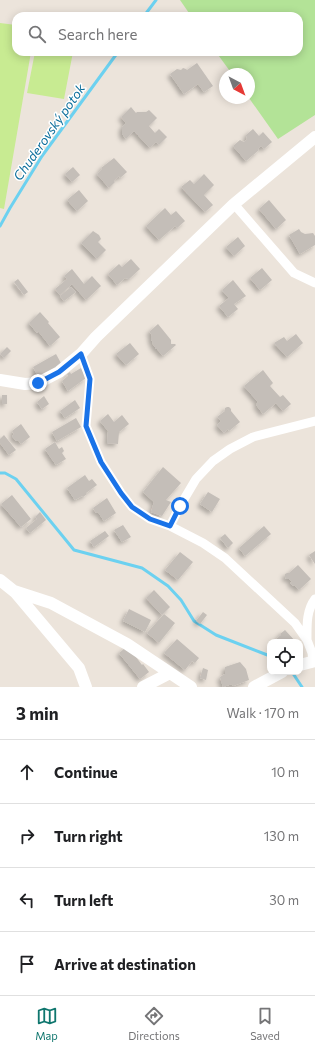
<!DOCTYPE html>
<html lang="en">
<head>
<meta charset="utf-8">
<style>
  :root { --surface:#fff; --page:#f2f2f2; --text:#202124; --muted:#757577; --line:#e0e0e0; --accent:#0f766e }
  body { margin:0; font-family:Commissioner,sans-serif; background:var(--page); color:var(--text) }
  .controls { position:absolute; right:12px; bottom:12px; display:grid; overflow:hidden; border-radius:8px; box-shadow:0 2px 10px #0003 }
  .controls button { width:36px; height:36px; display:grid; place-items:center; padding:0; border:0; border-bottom:1px solid var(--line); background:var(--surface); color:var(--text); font:20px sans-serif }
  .compass { position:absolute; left:219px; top:68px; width:36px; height:36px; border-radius:50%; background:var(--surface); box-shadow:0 2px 10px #0003; rotate:139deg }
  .stop { position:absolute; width:12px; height:12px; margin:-9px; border:3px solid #1a73e8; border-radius:50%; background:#fff }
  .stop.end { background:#1a73e8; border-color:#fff; box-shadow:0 1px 4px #0008 }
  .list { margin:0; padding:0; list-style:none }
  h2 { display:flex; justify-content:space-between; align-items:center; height:52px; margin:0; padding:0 16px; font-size:17px }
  h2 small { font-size:13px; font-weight:400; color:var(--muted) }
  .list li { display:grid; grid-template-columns:26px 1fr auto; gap:12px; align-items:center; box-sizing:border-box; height:64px; padding:0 16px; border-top:1px solid var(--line) }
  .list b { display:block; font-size:15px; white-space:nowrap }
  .list em { font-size:13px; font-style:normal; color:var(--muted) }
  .icon { flex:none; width:22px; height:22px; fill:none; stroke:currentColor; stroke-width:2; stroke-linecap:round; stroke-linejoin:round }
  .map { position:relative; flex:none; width:315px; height:687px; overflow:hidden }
  .search { position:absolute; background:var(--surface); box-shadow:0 2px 10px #0003; left:12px; right:12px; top:12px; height:44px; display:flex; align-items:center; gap:10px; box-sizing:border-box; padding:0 14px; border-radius:12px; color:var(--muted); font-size:15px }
  .sheet { height:308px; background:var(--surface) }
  nav { display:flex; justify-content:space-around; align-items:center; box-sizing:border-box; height:56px; border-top:1px solid var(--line); background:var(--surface); font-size:11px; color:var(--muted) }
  nav a { display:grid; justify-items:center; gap:2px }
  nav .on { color:var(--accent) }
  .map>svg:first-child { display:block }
  .green { fill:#b3e397 }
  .pitch { fill:#c8eb92 }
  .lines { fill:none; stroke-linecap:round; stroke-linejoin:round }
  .stream { stroke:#6cd1f0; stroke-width:3 }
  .building { fill:#c4beb8; filter:url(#shadow) }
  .minor { stroke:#fff; stroke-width:9 }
  .tertiary { stroke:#fff; stroke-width:12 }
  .route { stroke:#1a73e8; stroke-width:5 }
  .labels { text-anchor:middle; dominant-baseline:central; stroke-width:3; stroke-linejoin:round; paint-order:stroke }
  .water-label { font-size:13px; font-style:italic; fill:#0c6e9b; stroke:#fff }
</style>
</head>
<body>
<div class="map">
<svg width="315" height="687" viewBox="0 0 315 687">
  <defs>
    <filter id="shadow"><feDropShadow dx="-3" dy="3" stdDeviation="2" flood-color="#0004"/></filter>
  </defs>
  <rect width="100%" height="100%" fill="#ece4db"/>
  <path class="green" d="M180,0H315V115L278,139L249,98V74H232L216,52H299V16H191Z"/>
  <path class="pitch" d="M0,23L16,25V52H31L4,209L0,208Z
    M35,52H73L64,99L27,93Z"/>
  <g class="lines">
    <path class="stream" d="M144,16L156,0
      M0,226L10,208L42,156L118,52
      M0,473H5L16,479L74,550L142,568L168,586L181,600L194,621L216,635L270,656
      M292,672L302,687"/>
  </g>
  <path class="building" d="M197,63L213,86L204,92L198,84L184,94L170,74L177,69L181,70L183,68L186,69L187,70Z
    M131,107L136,113L137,112H146L149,110L157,118L149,126L155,133L159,129L167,137L159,145L156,142L150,148L134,131L126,139L122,134V127L126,123L121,117Z
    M253,129L259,136L263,132L272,142L264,149L261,146L258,149L259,150L246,161L233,146L240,140L244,142L247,139L246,135Z
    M114,158L127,172L120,178L119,176L114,181L115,182L109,188L97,174L102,169L101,168Z
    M73,167L80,175L72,182L65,174Z
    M204,174L214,185L204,195L213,205L205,212L181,187L190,180L194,184Z
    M79,190L88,201L77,211L67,200Z
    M269,200L286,220L276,229L259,209Z
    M165,208L171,215L176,211L185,221L177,228L175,226L159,240L146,226Z
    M299,229L301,232L305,234L313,233L315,236V245L300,254L289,235Z
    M93,231L99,235L101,239L98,242L106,250L97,259L81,243Z
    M238,237L245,246L234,256L226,247Z
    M131,259L140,269L129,279L125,278L117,285L108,274L119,264L122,267Z
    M262,268L272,280L260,290L250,278Z
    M72,269L84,284L92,276L101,286L86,300L72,284L60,295L55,289L67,279L64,276Z
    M18,279L28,292L24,295L14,282Z
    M233,280L246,296L234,304L238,309L228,317L219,306L229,298L222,290Z
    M71,287L76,292L64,301L60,296Z
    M40,312L49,322L48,323L60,337L50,346L38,331L37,333L29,323Z
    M158,324L171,340V344H175L176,345L163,356L157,349H155V347L152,343L153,342L151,340V336L152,335L149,332Z
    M296,334L303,343L287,357L274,343L284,337L287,341Z
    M130,343L139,354L126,365L116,354Z
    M7,347L11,351L4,358L0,354Z
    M56,354L62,365L39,378L33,367Z
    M81,368L86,378L68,391L62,381L68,376L67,374L70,372L71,374Z
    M263,370L273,383L270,386L280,397L283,395L291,404L283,411L276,403L263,414L257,406L256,405L258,402L244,386Z
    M2,395H7V404H2Z
    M44,396L49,404L42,409L37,402Z
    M75,400L80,408L65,418L60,411Z
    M227,407H229L231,409V411L240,422L229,431L228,429L224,433L217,425L221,421L217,417L225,411V408Z
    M108,414L114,422L122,415L129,424L119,432L118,444L107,443L108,431L100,421Z
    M76,418L81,427L57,441L52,432Z
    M21,424L30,437L21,444L18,440L16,441L12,436L14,434L12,431Z
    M4,435L16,450L9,455L0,443V439Z
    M55,442L59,449L62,447L64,451L62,453L66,459L56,465L45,449Z
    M163,467L181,483L166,500L171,502L162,516L151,512L154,502L143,492Z
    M85,475L89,481L92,479L97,485L86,493L87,494L83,497L82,496L75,500L67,488Z
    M208,492L220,499L212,512L200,504Z
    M12,495L31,519L21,527L1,504Z
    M107,498L116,513L104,521L98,512L96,513L93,508Z
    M40,512L46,520L30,533L26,528L37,519L35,517Z
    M123,525L131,537L122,542L114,530Z
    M264,526L271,534L245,556L239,548Z
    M105,531L109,536L94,547L90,541Z
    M225,534L233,543L228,548L220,538Z
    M315,551V564L309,555Z
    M180,552L193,562L178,580L165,570Z
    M298,565L311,579L299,590L294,585L293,586L290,583L292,582L289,579H286L285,577V574L287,573H289Z
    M154,590L170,607L162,615L146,598Z
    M129,609L151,620L145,632L123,621Z
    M203,612L207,615L200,624L196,621Z
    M164,614L175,623L159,643L147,633Z
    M285,630L296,642H273L281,635L280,634Z
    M177,639L199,658L195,663L192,661L185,670L164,653Z
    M129,645L139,655L136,657L142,665L143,664L149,672L140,679L119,653Z
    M240,662L246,669L249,680L233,686L232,684L223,687L220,677L225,674V667Z
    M203,668L208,670L206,680L200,678Z"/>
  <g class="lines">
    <path class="minor" d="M234,204L294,273L315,283
      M81,354L90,379L86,426L101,462L121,493L132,507L150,519L170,526L203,543L225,558L295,623L307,640L312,653L313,661
      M170,526L180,506L196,479L213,461L230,449L253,437L315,421
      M307,640C307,626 306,611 315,599"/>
    <path class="tertiary" d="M0,380L25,384L38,383L59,372L81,354L96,337L234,204L315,137
      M0,580L15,592L79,668L86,687
      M14,591L51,603L127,644L191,687
      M300,665L315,661
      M143,687L170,673
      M254,687L282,672"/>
  </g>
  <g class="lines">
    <path class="route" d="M38,383L59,372L81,354L90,379L86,426L101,462L121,493L132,507L150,519L170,526L180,506"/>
  </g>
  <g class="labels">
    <g class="water-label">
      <text transform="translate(49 132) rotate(-55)">Chuderovský potok</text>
    </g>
  </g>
</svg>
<div class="controls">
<button><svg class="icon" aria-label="locate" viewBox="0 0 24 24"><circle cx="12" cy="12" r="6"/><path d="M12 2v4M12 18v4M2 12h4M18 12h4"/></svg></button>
</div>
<svg class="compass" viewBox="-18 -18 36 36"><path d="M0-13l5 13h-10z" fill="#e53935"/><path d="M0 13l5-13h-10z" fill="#757577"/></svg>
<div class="stop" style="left:180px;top:506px"></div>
<div class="stop end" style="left:38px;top:383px"></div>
<div class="search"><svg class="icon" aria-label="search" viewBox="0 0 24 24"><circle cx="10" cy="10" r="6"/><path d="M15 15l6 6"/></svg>Search here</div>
</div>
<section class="sheet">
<h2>3 min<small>Walk · 170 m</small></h2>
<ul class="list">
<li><svg class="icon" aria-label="ahead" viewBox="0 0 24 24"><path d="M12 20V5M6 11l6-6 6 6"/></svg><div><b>Continue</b></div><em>10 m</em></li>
<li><svg class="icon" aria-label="right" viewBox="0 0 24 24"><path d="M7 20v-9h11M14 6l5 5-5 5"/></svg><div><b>Turn right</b></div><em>130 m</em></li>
<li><svg class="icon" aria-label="left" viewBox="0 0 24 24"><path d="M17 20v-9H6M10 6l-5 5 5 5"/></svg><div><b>Turn left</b></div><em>30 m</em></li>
<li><svg class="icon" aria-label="arrive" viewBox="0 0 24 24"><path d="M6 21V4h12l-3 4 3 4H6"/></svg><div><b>Arrive at destination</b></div></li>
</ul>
</section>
<nav>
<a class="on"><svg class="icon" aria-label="map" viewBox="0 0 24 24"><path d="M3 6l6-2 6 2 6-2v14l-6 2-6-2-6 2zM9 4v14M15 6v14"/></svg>Map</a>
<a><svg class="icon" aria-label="directions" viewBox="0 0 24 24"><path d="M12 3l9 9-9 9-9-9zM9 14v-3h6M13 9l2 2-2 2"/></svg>Directions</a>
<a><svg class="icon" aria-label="saved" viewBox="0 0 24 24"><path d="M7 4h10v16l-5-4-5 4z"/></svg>Saved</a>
</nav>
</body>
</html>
